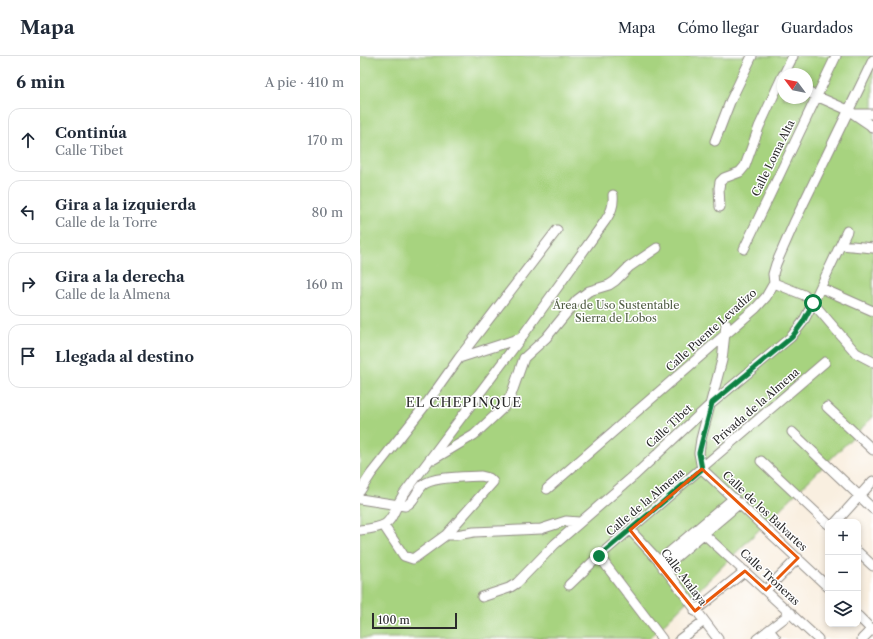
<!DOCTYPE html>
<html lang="es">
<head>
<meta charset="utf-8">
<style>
  :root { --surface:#fff; --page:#f2f2f3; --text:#1f2937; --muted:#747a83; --line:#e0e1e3 }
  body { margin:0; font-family:"Libre Caslon Text",serif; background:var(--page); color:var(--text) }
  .controls { position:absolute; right:12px; bottom:12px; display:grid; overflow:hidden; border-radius:8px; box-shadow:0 2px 6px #0003 }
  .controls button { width:36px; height:36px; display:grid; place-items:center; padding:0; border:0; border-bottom:1px solid var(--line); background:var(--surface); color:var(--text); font:20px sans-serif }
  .compass { position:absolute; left:417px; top:12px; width:36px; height:36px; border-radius:50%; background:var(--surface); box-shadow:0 2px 6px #0003; rotate:302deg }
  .scale { position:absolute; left:12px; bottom:10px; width:85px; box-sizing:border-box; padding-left:4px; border:2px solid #2b2b2b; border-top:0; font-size:11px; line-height:14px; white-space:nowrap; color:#2b2b2b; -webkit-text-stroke:3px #fff; paint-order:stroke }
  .stop { position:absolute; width:12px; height:12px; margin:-9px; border:3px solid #0b8043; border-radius:50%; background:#fff }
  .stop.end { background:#0b8043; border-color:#fff; box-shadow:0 1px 4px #0008 }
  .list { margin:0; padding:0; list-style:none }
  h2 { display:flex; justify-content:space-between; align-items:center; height:52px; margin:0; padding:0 16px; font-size:17px }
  h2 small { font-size:13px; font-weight:400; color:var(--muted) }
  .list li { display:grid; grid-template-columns:26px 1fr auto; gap:12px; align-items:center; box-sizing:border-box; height:64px; margin:0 8px 8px; padding:0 8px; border:1px solid var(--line); border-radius:12px }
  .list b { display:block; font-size:15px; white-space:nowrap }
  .list p { margin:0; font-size:13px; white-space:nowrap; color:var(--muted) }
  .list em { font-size:13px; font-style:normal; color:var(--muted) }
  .icon { flex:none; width:22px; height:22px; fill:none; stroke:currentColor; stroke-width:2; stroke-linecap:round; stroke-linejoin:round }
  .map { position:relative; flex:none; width:513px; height:583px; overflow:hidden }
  header { display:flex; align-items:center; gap:24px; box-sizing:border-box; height:56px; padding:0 20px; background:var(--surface); border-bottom:1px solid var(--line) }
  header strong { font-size:19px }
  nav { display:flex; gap:22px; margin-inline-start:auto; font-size:14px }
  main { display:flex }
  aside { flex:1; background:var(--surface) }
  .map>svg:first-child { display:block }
  .green { fill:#a7d37f; stroke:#697f55; fill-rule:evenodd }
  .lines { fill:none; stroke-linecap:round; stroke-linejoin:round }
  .minor-casing { stroke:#928d86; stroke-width:11 }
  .minor { stroke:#fff; stroke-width:9 }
  .route { stroke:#0b8043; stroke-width:5 }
  .marked { fill:none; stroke:#e8590c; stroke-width:3; stroke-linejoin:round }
  .labels { text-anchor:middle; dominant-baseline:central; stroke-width:3; stroke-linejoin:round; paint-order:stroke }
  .street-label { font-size:11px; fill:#2b2b2b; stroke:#fff }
  .park-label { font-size:11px; fill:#505d44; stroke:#fff }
  .quarter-label { font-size:13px; letter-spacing:1px; fill:#2b2b2b; stroke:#fff }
</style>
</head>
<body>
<header>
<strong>Mapa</strong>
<nav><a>Mapa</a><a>Cómo llegar</a><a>Guardados</a></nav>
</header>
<main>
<aside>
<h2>6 min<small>A pie · 410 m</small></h2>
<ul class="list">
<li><svg class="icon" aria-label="ahead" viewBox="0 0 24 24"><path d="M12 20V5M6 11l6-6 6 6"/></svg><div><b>Continúa</b><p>Calle Tibet</p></div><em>170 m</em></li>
<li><svg class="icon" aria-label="left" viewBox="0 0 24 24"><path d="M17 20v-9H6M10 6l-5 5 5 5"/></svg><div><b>Gira a la izquierda</b><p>Calle de la Torre</p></div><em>80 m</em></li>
<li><svg class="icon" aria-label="right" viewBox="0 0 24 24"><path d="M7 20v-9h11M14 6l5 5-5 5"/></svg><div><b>Gira a la derecha</b><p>Calle de la Almena</p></div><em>160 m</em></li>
<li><svg class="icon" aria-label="arrive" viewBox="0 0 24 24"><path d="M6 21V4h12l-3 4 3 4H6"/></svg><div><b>Llegada al destino</b></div></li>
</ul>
</aside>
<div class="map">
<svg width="513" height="583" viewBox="0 0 513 583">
  <rect width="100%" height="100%" fill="#fff"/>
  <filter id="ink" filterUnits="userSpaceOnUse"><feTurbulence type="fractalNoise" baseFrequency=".025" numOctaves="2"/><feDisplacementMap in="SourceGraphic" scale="8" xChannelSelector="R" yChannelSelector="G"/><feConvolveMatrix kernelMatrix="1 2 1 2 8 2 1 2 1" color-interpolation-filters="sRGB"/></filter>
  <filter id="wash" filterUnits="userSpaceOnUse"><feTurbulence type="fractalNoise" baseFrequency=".012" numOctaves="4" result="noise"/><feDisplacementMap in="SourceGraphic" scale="16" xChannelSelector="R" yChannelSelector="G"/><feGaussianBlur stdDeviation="0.9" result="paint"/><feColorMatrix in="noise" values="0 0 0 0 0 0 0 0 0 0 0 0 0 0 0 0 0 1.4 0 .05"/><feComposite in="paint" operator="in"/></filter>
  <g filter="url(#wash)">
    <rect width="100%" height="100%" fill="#f9efe0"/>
    <path class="green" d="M0,0H513V361L290,582H0ZM423,18H447V42H423Z"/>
  </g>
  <g filter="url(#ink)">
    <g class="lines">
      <defs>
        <path id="minor" d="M424,18L433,0
          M447,36L488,54L510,69L513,72
          M495,58H513
          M355,85L370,46L392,0
          M360,151L359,132L360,126L364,122L380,116L385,110L399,71L423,19
          M481,189L513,192
          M384,193L476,0
          M414,227L444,239L453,247L496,297L513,306
          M461,232L513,255
          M99,302L161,282
          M467,351L513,394
          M432,376L513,453
          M74,403L114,379L144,351L151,339L164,302L186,282L217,244L229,235L249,229L255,225L269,211L297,192
          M401,405L468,468
          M342,413L468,531
          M342,413L339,397L341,383L362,304L366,268
          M187,433L396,252L406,241L414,227L413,218L416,208L434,167L513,4
          M0,435L11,418L67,347L99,302L197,174
          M0,443L45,450C55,446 56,435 63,429C73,420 107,421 121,420L129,422L133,426L86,479L53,503L44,500L24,470
          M476,466L513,425
          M0,474C35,470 27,466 43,439L161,282L245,165C251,156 254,150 253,139
          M270,474L299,505L358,583
          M344,478L458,583
          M86,479H96L114,476L181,473L206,465L219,466
          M498,496L513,510
          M239,500L302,583
          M299,505L374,442
          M303,512L380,447
          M209,529L239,500L465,306
          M406,534L438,502
          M122,541L149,532L157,527L195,488L276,418L352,347L431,281L443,266L453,247L487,175
          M335,555L385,515
          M498,560L513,575
          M409,574L416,583
          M320,583L344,565
          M397,583L431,557
          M502,583L513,572"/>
      </defs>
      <use href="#minor" class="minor-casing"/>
      <use href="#minor" class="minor"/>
    </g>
  </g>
  <g class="lines" filter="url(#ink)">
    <path class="route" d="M239,500L342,413L339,397L352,347L432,281L443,266L453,247"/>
  </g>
  <path class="marked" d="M342,413L438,502L406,534L385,515L335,555L270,474Z"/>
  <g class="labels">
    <g class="street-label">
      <text transform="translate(413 102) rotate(-64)">Calle Loma Alta</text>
      <text transform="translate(351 274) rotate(-42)">Calle Puente Levadizo</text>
      <text transform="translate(396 350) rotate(-41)">Privada de la Almena</text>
      <text transform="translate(309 370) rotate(-43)">Calle Tibet</text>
      <text transform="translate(285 446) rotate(-40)">Calle de la Almena</text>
      <text transform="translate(405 455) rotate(43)">Calle de los Balvartes</text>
      <text transform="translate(324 521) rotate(53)">Calle Atalaya</text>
      <text transform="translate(410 521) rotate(43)">Calle Troneras</text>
    </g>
    <g class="park-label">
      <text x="256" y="249">Área de Uso Sustentable<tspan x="256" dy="13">Sierra de Lobos</tspan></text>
    </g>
    <g class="quarter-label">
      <text x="104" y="346">EL CHEPINQUE</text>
    </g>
  </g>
</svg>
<div class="controls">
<button>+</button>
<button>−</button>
<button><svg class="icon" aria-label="layers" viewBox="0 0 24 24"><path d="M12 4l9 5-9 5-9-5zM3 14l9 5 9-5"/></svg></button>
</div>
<svg class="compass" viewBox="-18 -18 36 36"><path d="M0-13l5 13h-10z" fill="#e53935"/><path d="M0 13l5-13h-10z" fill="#747a83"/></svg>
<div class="scale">100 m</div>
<div class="stop" style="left:453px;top:247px"></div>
<div class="stop end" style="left:239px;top:500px"></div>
</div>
</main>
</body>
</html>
